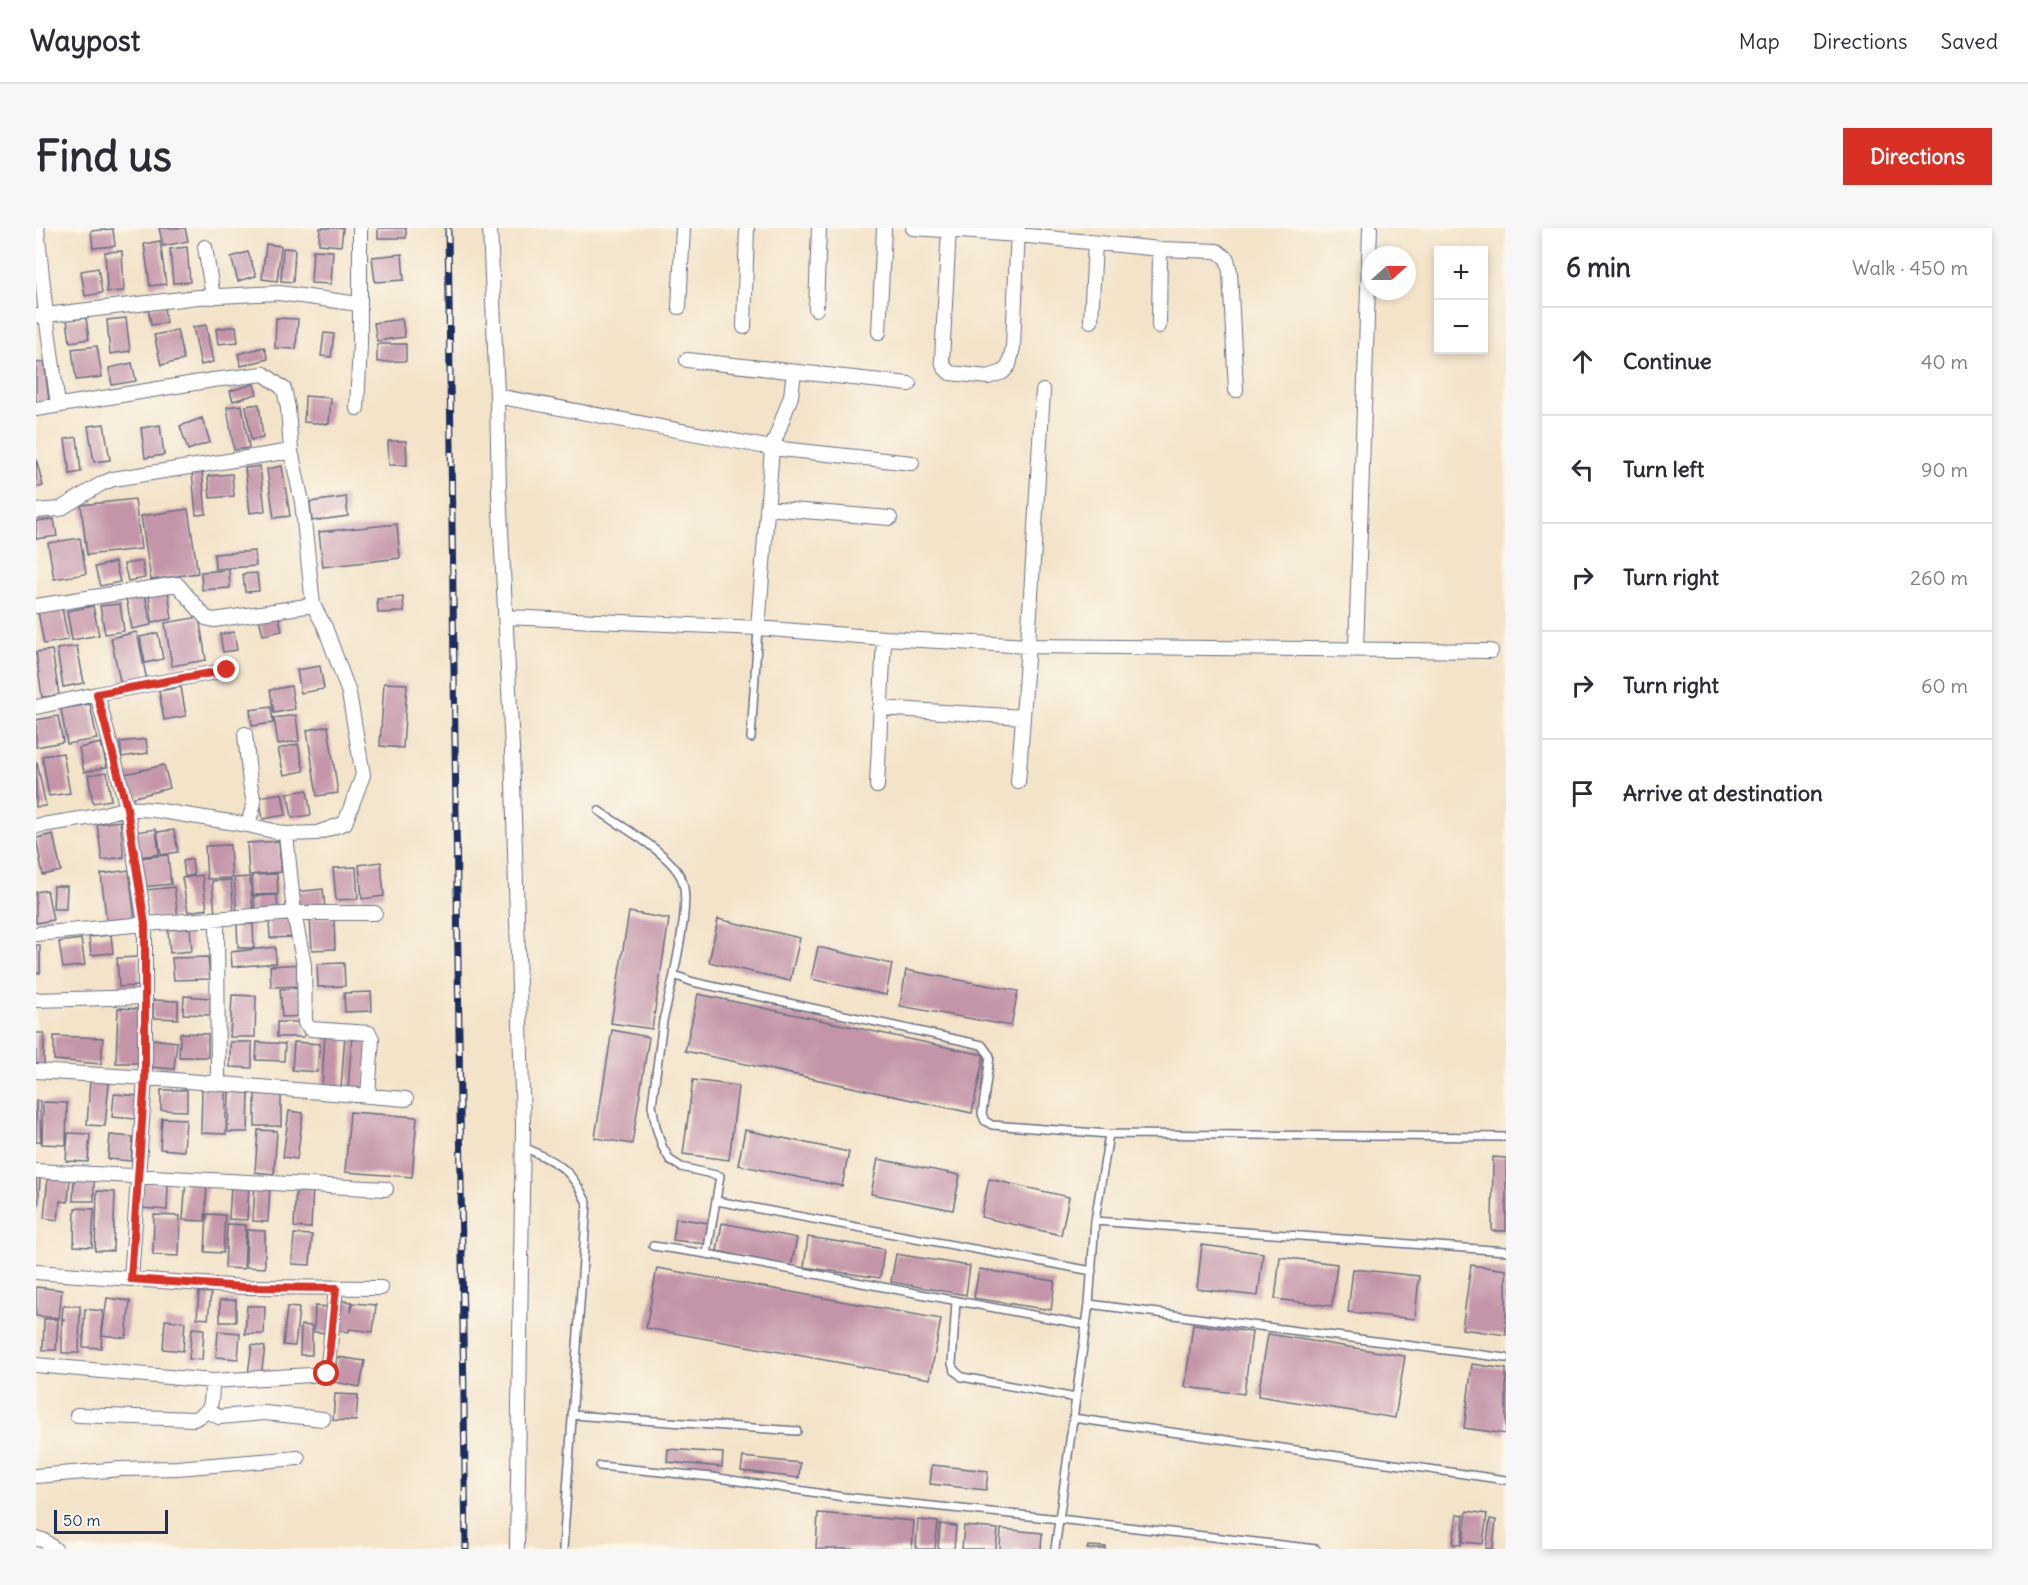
<!DOCTYPE html>
<html lang="en">
<head>
<meta charset="utf-8">
<style>
  :root { --surface:#fff; --page:#f7f7f7; --text:#2b2b33; --muted:#7c7c81; --line:#e1e1e2; --accent:#d93025 }
  body { margin:0; font-family:Delius,sans-serif; background:var(--page); color:var(--text) }
  .controls { position:absolute; right:18px; top:18px; display:grid; overflow:hidden; border-radius:0px; box-shadow:0 3px 9px #0003 }
  .controls button { width:54px; height:54px; display:grid; place-items:center; padding:0; border:0; border-bottom:2px solid var(--line); background:var(--surface); color:var(--text); font:30px sans-serif }
  .compass { position:absolute; left:1326px; top:18px; width:54px; height:54px; border-radius:50%; background:var(--surface); box-shadow:0 3px 9px #0003; rotate:69deg }
  .scale { position:absolute; left:18px; bottom:15px; width:114px; box-sizing:border-box; padding-left:6px; border:3px solid #1b2f5e; border-top:0; font-size:16px; line-height:21px; white-space:nowrap; color:#1b2f5e; -webkit-text-stroke:4px #fbf7ec; paint-order:stroke }
  .stop { position:absolute; width:18px; height:18px; margin:-14px; border:4px solid #d93025; border-radius:50%; background:#fff }
  .stop.end { background:#d93025; border-color:#fff; box-shadow:0 2px 6px #0008 }
  .list { margin:0; padding:0; list-style:none }
  h2 { display:flex; justify-content:space-between; align-items:center; height:78px; margin:0; padding:0 24px; font-size:26px }
  h2 small { font-size:20px; font-weight:400; color:var(--muted) }
  .list li { display:grid; grid-template-columns:39px 1fr auto; gap:18px; align-items:center; box-sizing:border-box; height:108px; padding:0 24px; border-top:2px solid var(--line) }
  .list b { display:block; font-size:22px; white-space:nowrap }
  .list em { font-size:20px; font-style:normal; color:var(--muted) }
  .icon { flex:none; width:33px; height:33px; fill:none; stroke:currentColor; stroke-width:2; stroke-linecap:round; stroke-linejoin:round }
  .map { position:relative; flex:none; width:1470px; height:1321px; overflow:hidden; border-radius:0px }
  header { display:flex; align-items:center; gap:36px; box-sizing:border-box; height:84px; padding:0 30px; background:var(--surface); border-bottom:2px solid var(--line) }
  header strong { font-size:28px }
  nav { display:flex; gap:33px; margin-inline-start:auto; font-size:21px }
  .intro { display:flex; align-items:center; justify-content:space-between; box-sizing:border-box; height:144px; padding:0 36px }
  h1 { margin:0; font-size:42px }
  .button { padding:15px 27px; border-radius:0px; background:var(--accent); color:#fff; font-size:21px; font-weight:700 }
  main { display:flex; gap:36px; padding:0 36px }
  aside { flex:1; background:var(--surface); border-radius:0px; box-shadow:0 3px 9px #0003 }
  .map>svg:first-child { display:block }
  .building { fill:#c495a9 }
  .lines { fill:none; stroke-linecap:round; stroke-linejoin:round }
  .service-casing { stroke:#676e83; stroke-width:10 }
  .minor-casing { stroke:#676e83; stroke-width:16 }
  .service { stroke:#fff; stroke-width:7 }
  .minor { stroke:#fff; stroke-width:14 }
  .rail-casing { stroke:#1b2f5e; stroke-width:7 }
  .rail { stroke:#fbf7ec; stroke-width:4.5; stroke-dasharray:14; stroke-linecap:butt }
  .route { stroke:#d93025; stroke-width:8 }
</style>
</head>
<body>
<header>
<strong>Waypost</strong>
<nav><a>Map</a><a>Directions</a><a>Saved</a></nav>
</header>
<div class="intro"><h1>Find us</h1><a class="button">Directions</a></div>
<main>
<div class="map">
<svg width="1470" height="1321" viewBox="0 0 1470 1321">
  <rect width="100%" height="100%" fill="#fbf7ec"/>
  <filter id="ink" filterUnits="userSpaceOnUse"><feTurbulence type="fractalNoise" baseFrequency=".0167" numOctaves="2"/><feDisplacementMap in="SourceGraphic" scale="12" xChannelSelector="R" yChannelSelector="G"/><feConvolveMatrix kernelMatrix="1 2 1 2 8 2 1 2 1" color-interpolation-filters="sRGB"/></filter>
  <filter id="wash" filterUnits="userSpaceOnUse"><feTurbulence type="fractalNoise" baseFrequency=".008" numOctaves="4" result="noise"/><feDisplacementMap in="SourceGraphic" scale="24" xChannelSelector="R" yChannelSelector="G"/><feGaussianBlur stdDeviation="1.35" result="paint"/><feColorMatrix in="noise" values="0 0 0 0 0 0 0 0 0 0 0 0 0 0 0 0 0 1.4 0 .05"/><feComposite in="paint" operator="in"/></filter>
  <g filter="url(#wash)">
    <rect width="100%" height="100%" fill="#f3e3c8"/>
    <g id="blocks">
      <path class="building" d="M123,0H149L152,13L127,18Z
        M284,0H307L305,18L283,16Z
        M342,0H370V10H342Z
        M77,1L79,18L57,20L55,3Z
        M124,13L130,56L114,58L108,16Z
        M230,16L245,18L241,53L226,51Z
        M151,19L154,54L137,55L134,21Z
        M247,20L259,21L257,54L245,53Z
        M277,22L297,23L295,56L275,55Z
        M86,23L88,63L71,64L69,24Z
        M212,24L220,48L202,53L195,29Z
        M366,26L368,52L339,54L336,29Z
        M62,40L66,65L49,68L45,43Z
        M128,78L130,95L115,97L112,80Z
        M50,90L53,111L34,114L31,92Z
        M90,90L94,123L74,126L71,92Z
        M240,90L262,91L260,121L239,120Z
        M366,91L369,109L341,113L338,95Z
        M170,97L177,134L165,137L157,99Z
        M200,98L202,114L182,116L180,101Z
        M141,102L148,132L125,137L118,107Z
        M288,105L298,106L295,129L285,128Z
        M341,116H370V133L341,134Z
        M61,118L66,149L40,152L36,121Z
        M228,119L232,131L205,138L202,126Z
        M8,134L13,173L0,174V135Z
        M96,135L100,153L76,157L73,140Z
        M218,156L221,166L197,173L194,163Z
        M269,168L295,170L293,196L268,194Z
        M223,176L227,210L215,212L210,178Z
        M206,177L213,220L198,222L191,179Z
        M166,190L174,214L152,222L144,198Z
        M68,196L74,232L58,234L52,198Z
        M124,197L128,227L109,230L105,200Z
        M41,209L45,244L34,246L29,211Z
        M352,213H370L371,237H353Z
        M0,230L7,258L0,260Z
        M224,238L229,283L214,285L209,240Z
        M246,238L254,288L238,290L231,241Z
        M166,243L170,286L160,287L156,244Z
        M196,246L198,268L174,270L172,248Z
        M310,269L312,288L276,293L274,274Z
        M99,271L105,321L51,327L45,277Z
        M152,281L162,345L115,352L105,288Z
        M18,291L21,308L0,311V293Z
        M361,296L364,330L287,339L283,304Z
        M44,310L50,346L18,351L12,315Z
        M219,323L220,338L179,341L178,326Z
        M106,333L109,350L92,353L88,336Z
        M79,334L84,354L64,358L59,339Z
        M193,342L194,360L166,362L165,344Z
        M221,345L223,363L209,364L207,346Z
        M132,363L136,391L116,394L113,366Z
        M109,366L115,397L96,401L90,370Z
        M367,369L368,384L342,385L341,371Z
        M84,376L88,403L69,406L64,378Z
        M57,378L63,407L36,412L31,383Z
        M26,380L32,412L8,416L2,384Z
        M242,385L246,403L227,407L223,390Z
        M163,389L170,432L136,438L129,395Z
        M101,404L111,453L85,458L75,410Z
        M198,404L201,422L187,424L184,406Z
        M122,405L127,431L109,435L104,409Z
        M41,418L48,455L27,459L21,421Z
        M16,422L23,467L6,469L0,424Z
        M284,438L288,461L265,465L261,442Z
        M348,455L371,456L367,520L344,518Z
        M255,458L259,481L238,485L234,462Z
        M145,459L150,488L128,492L123,463Z
        M54,476L61,511L31,516L25,481Z
        M235,479L237,495L216,498L214,482Z
        M260,487L263,513L242,516L238,490Z
        M22,488L27,514L0,519V492Z
        M292,498L302,565L281,568L271,502Z
        M110,511L112,525L86,529L84,514Z
        M65,515L71,539L48,544L43,520Z
        M262,516L268,543L248,547L242,521Z
        M27,525L34,565L13,568L6,528Z
        M1,535L10,578L0,579V536Z
        M128,537L134,560L95,570L89,546Z
        M71,544L75,572L57,575L52,547Z
        M271,562L275,587L256,590L252,565Z
        M246,565L250,587L227,591L223,569Z
        M84,593L88,629L66,632L61,596Z
        M120,601L123,626L103,629L100,604Z
        M138,602L142,624L125,627L121,604Z
        M17,606L25,643L7,647L0,610Z
        M243,613L245,644L213,647L211,615Z
        M194,617L196,650L171,651L169,618Z
        M132,627L135,656L107,659L103,630Z
        M156,631L158,647L149,649L147,633Z
        M345,634L348,668L326,671L323,637Z
        M320,639L322,671L300,672L297,640Z
        M93,642L99,693L71,697L65,646Z
        M241,646L242,666L217,667L216,647Z
        M166,647L171,681L152,684L146,650Z
        M214,649L217,685L201,686L198,650Z
        M195,652L198,684L179,686L176,653Z
        M18,658H31L30,681H17Z
        M138,659L142,689L114,692L110,662Z
        M287,661L289,680L260,682L259,664Z
        M11,662L17,692L0,695V664Z
        M241,667L242,685L219,687L218,668Z
        M593,684L633,691L616,801L575,795Z
        M298,689L299,721L276,722L274,690Z
        M258,691L259,709L234,710L233,692Z
        M682,691L764,710L754,753L673,734Z
        M201,696H217L218,720H202Z
        M154,700L156,723L134,725L132,702Z
        M75,707L77,725L55,727L53,709Z
        M45,711L49,737L27,740L23,714Z
        M0,717H4V745H0Z
        M239,719L240,735L196,739L195,724Z
        M782,719L856,736L850,767L775,751Z
        M102,729L103,758L83,759L81,730Z
        M172,729L174,751L138,752L136,730Z
        M308,735L309,758L282,759L281,736Z
        M266,736L267,758L235,759L234,738Z
        M870,742L982,763L975,798L864,778Z
        M266,760L268,788L246,789L244,761Z
        M335,764L336,783L309,784L308,765Z
        M662,766L948,827L936,885L649,823Z
        M196,767L220,768L219,809H194Z
        M148,768L175,770L174,787L147,786Z
        M117,772L142,773V791L117,790Z
        M82,780L105,781L104,835H80Z
        M241,794H268V809H241Z
        M576,802L613,809L596,916L559,910Z
        M0,805H8V837H0Z
        M144,805L172,806V829H143Z
        M289,805L309,806L305,860L286,858Z
        M316,807L333,809L329,862L312,861Z
        M18,808L67,810L65,836L18,832Z
        M116,811L141,814L138,841L113,839Z
        M194,814H216V840L194,839Z
        M221,814L249,816L248,833L220,832Z
        M258,814L284,816L281,844L256,842Z
        M657,852L702,858L693,932L647,926Z
        M54,853L73,855L69,898L51,897Z
        M166,860L190,861V906L165,905Z
        M125,862H151V883L125,882Z
        M219,862H245V898H219Z
        M193,864L213,865L212,904H192Z
        M78,866L103,868L101,891L76,889Z
        M0,873H4L5,914H0Z
        M7,874L31,875L30,917L6,916Z
        M253,883L267,885L261,931L247,929Z
        M314,884L381,889L376,949L309,944Z
        M126,890L150,891L148,923L124,921Z
        M222,902L241,903L238,946L219,944Z
        M709,902L813,924L806,958L702,937Z
        M32,905L54,906L52,934L30,933Z
        M74,907L97,909L95,933L72,931Z
        M1457,929L1470,930V1003H1456Z
        M842,931L924,947L917,982L835,966Z
        M12,948L34,950L32,974L24,973L22,992L8,990Z
        M0,950L4,951L2,980H0Z
        M38,950H58V973H37Z
        M953,951L1033,969L1025,1007L945,989Z
        M150,952L171,953L169,993L147,992Z
        M107,954L132,956L131,982L105,980Z
        M219,955L234,956L232,994L217,993Z
        M195,957L213,958L211,992L193,991Z
        M260,958L277,959L275,1000L258,999Z
        M61,963L79,964L77,1023H59Z
        M39,980L58,981L56,1019L38,1018Z
        M171,986L189,987L187,1025L169,1024Z
        M118,987L144,988L143,1028L117,1027Z
        M640,990L672,995L670,1016L637,1012Z
        M686,995L761,1010L755,1038L681,1023Z
        M191,996L210,997L208,1041L189,1040Z
        M211,1002L229,1003V1040L210,1039Z
        M258,1006L276,1007L274,1037L256,1036Z
        M772,1009L848,1021L844,1050L768,1039Z
        M1166,1017L1227,1025L1222,1068L1161,1061Z
        M860,1026L934,1038L930,1067L855,1054Z
        M1244,1029L1301,1036L1296,1078L1239,1071Z
        M1435,1037L1470,1042V1107L1426,1101Z
        M621,1040L905,1091L894,1151L610,1100Z
        M943,1041L1019,1053L1015,1082L938,1070Z
        M1317,1041L1383,1048L1379,1091L1312,1084Z
        M0,1059L26,1062L23,1090L0,1088Z
        M163,1064L175,1065L172,1091L161,1090Z
        M71,1070L94,1073L90,1110L66,1107Z
        M184,1072H200V1094H184Z
        M300,1072L316,1074L315,1084L317,1075L340,1077L337,1104L313,1101V1104L298,1102Z
        M27,1078H44L43,1125H26V1092L29,1091H26Z
        M211,1078H229L228,1106H209Z
        M279,1078L295,1079L294,1105L278,1104Z
        M251,1079L263,1080L259,1118L247,1117Z
        M49,1081L67,1083L65,1120L47,1119Z
        M8,1091H22L20,1122H7Z
        M129,1092L149,1094L147,1123L127,1121Z
        M1157,1096L1216,1104L1208,1166L1149,1159Z
        M265,1097L276,1098V1127H264Z
        M156,1100L168,1101L166,1132L153,1131Z
        M182,1103L204,1105L202,1131L180,1129Z
        M1232,1106L1369,1128L1359,1190L1222,1168Z
        M216,1117L229,1119L225,1148L212,1146Z
        M302,1129L329,1133L324,1159L298,1154Z
        M1436,1136L1470,1141V1206L1428,1200Z
        M299,1166L322,1167L320,1193L297,1192Z
        M632,1221L687,1225L686,1239L631,1234Z
        M707,1229L764,1235L763,1250L705,1243Z
        M896,1237L952,1243L950,1262L894,1256Z
        M1431,1283L1451,1286L1447,1316L1427,1314Z
        M782,1285L878,1293L876,1321H780Z
        M1421,1286L1428,1287L1425,1317L1417,1316Z
        M1454,1291L1460,1292L1457,1321H1450Z
        M882,1292L902,1294L899,1321H880Z
        M904,1296L920,1298L918,1321H902Z
        M928,1298L962,1301L960,1321H926Z
        M965,1301L1006,1305L1005,1321H964Z
        M1052,1318L1070,1319V1321H1051Z"/>
    </g>
  </g>
  <g filter="url(#ink)">
    <use href="#blocks" fill-opacity="0" stroke="#676e83" stroke-width="1.5"/>
    <g class="lines">
      <defs>
        <path id="service" d="M715,510L722,400
          M563,583C586,599 640,628 647,655C653,678 642,723 638,747L657,754L946,817L954,828L946,886L949,893L956,897L1073,906L1470,909
          M638,747L627,793L616,877L620,899L626,918L634,932L645,939L684,948L671,1026
          M486,918C522,936 533,937 551,975L527,1321
          M681,973L1056,1043
          M1059,993L1470,1023
          M617,1018L671,1026L1050,1097
          M920,1073L916,1136L919,1143L926,1149L1040,1170
          M1053,1076L1470,1130
          M536,1187L761,1203
          M1037,1190L1470,1252
          M564,1238L676,1249L808,1269L1023,1291L1280,1321
          M1019,1321L1053,1076L1059,993L1073,906"/>
        <path id="minor" d="M1,0L10,87L162,69L243,65L323,76
          M454,0L461,168L463,263L476,520L487,897L481,1321
          M877,0L982,7L1124,21L1181,23L1191,31L1194,44L1200,162
          M913,0L906,132L908,139L914,145L952,149L967,144L973,137L977,119L982,0
          M169,19L177,69
          M643,79L647,0
          M780,81L783,0
          M0,88L10,87L22,177
          M1055,93L1059,15
          M1123,98L1124,21
          M708,99L711,0
          M843,104L848,0
          M651,132L873,156
          M758,144L755,168L736,220L876,235
          M461,168L736,220L722,400
          M321,180L324,116V0
          M0,181L177,152L228,146L248,161L252,180L255,223L266,274L277,377L178,392L170,390L141,356L0,378
          M731,280L854,290
          M0,283L24,281L65,256L77,251L255,223
          M469,389L722,400L848,410L993,418L1455,423
          M1320,421L1334,0
          M0,479L61,466
          M844,480L987,489
          M209,506L214,555L218,575L212,597
          M982,554C993,423 999,293 1007,163
          M841,558L848,410
          M0,598L57,589L91,580L119,582L212,597L250,606L281,605L309,595L327,547L313,465L289,399L277,377
          M250,606L258,685L268,737L269,795L275,801L333,805L336,811L332,868
          M181,691L182,855
          M0,706L109,696L258,685H339
          M0,772L109,769
          M0,843L127,851L370,871
          M0,943L350,961
          M0,1044L207,1059L345,1060
          M95,1051L109,850V696L91,580L61,466L191,442
          M0,1137L176,1153L291,1146L300,1060
          M172,1183L183,1189L229,1185L287,1191
          M41,1187L158,1191C179,1183 175,1172 176,1153
          M0,1248L85,1241L141,1240L262,1230
          M0,1311L7,1312L19,1321"/>
      </defs>
      <use href="#service" class="service-casing"/>
      <use href="#minor" class="minor-casing"/>
      <use href="#service" class="service"/>
      <use href="#minor" class="minor"/>
      <defs>
        <path id="rail" d="M412,0L430,1321"/>
      </defs>
      <use href="#rail" class="rail-casing"/>
      <use href="#rail" class="rail"/>
    </g>
  </g>
  <g class="lines" filter="url(#ink)">
    <path class="route" d="M191,442L61,466L91,580L109,696V850L95,1051L207,1059L300,1060L291,1146"/>
  </g>
</svg>
<div class="controls">
<button>+</button>
<button>−</button>
</div>
<svg class="compass" viewBox="-18 -18 36 36"><path d="M0-13l5 13h-10z" fill="#e53935"/><path d="M0 13l5-13h-10z" fill="#7c7c81"/></svg>
<div class="scale">50 m</div>
<div class="stop" style="left:291px;top:1146px"></div>
<div class="stop end" style="left:191px;top:442px"></div>
</div>
<aside>
<h2>6 min<small>Walk · 450 m</small></h2>
<ul class="list">
<li><svg class="icon" aria-label="ahead" viewBox="0 0 24 24"><path d="M12 20V5M6 11l6-6 6 6"/></svg><div><b>Continue</b></div><em>40 m</em></li>
<li><svg class="icon" aria-label="left" viewBox="0 0 24 24"><path d="M17 20v-9H6M10 6l-5 5 5 5"/></svg><div><b>Turn left</b></div><em>90 m</em></li>
<li><svg class="icon" aria-label="right" viewBox="0 0 24 24"><path d="M7 20v-9h11M14 6l5 5-5 5"/></svg><div><b>Turn right</b></div><em>260 m</em></li>
<li><svg class="icon" aria-label="right" viewBox="0 0 24 24"><path d="M7 20v-9h11M14 6l5 5-5 5"/></svg><div><b>Turn right</b></div><em>60 m</em></li>
<li><svg class="icon" aria-label="arrive" viewBox="0 0 24 24"><path d="M6 21V4h12l-3 4 3 4H6"/></svg><div><b>Arrive at destination</b></div></li>
</ul>
</aside>
</main>
</body>
</html>
